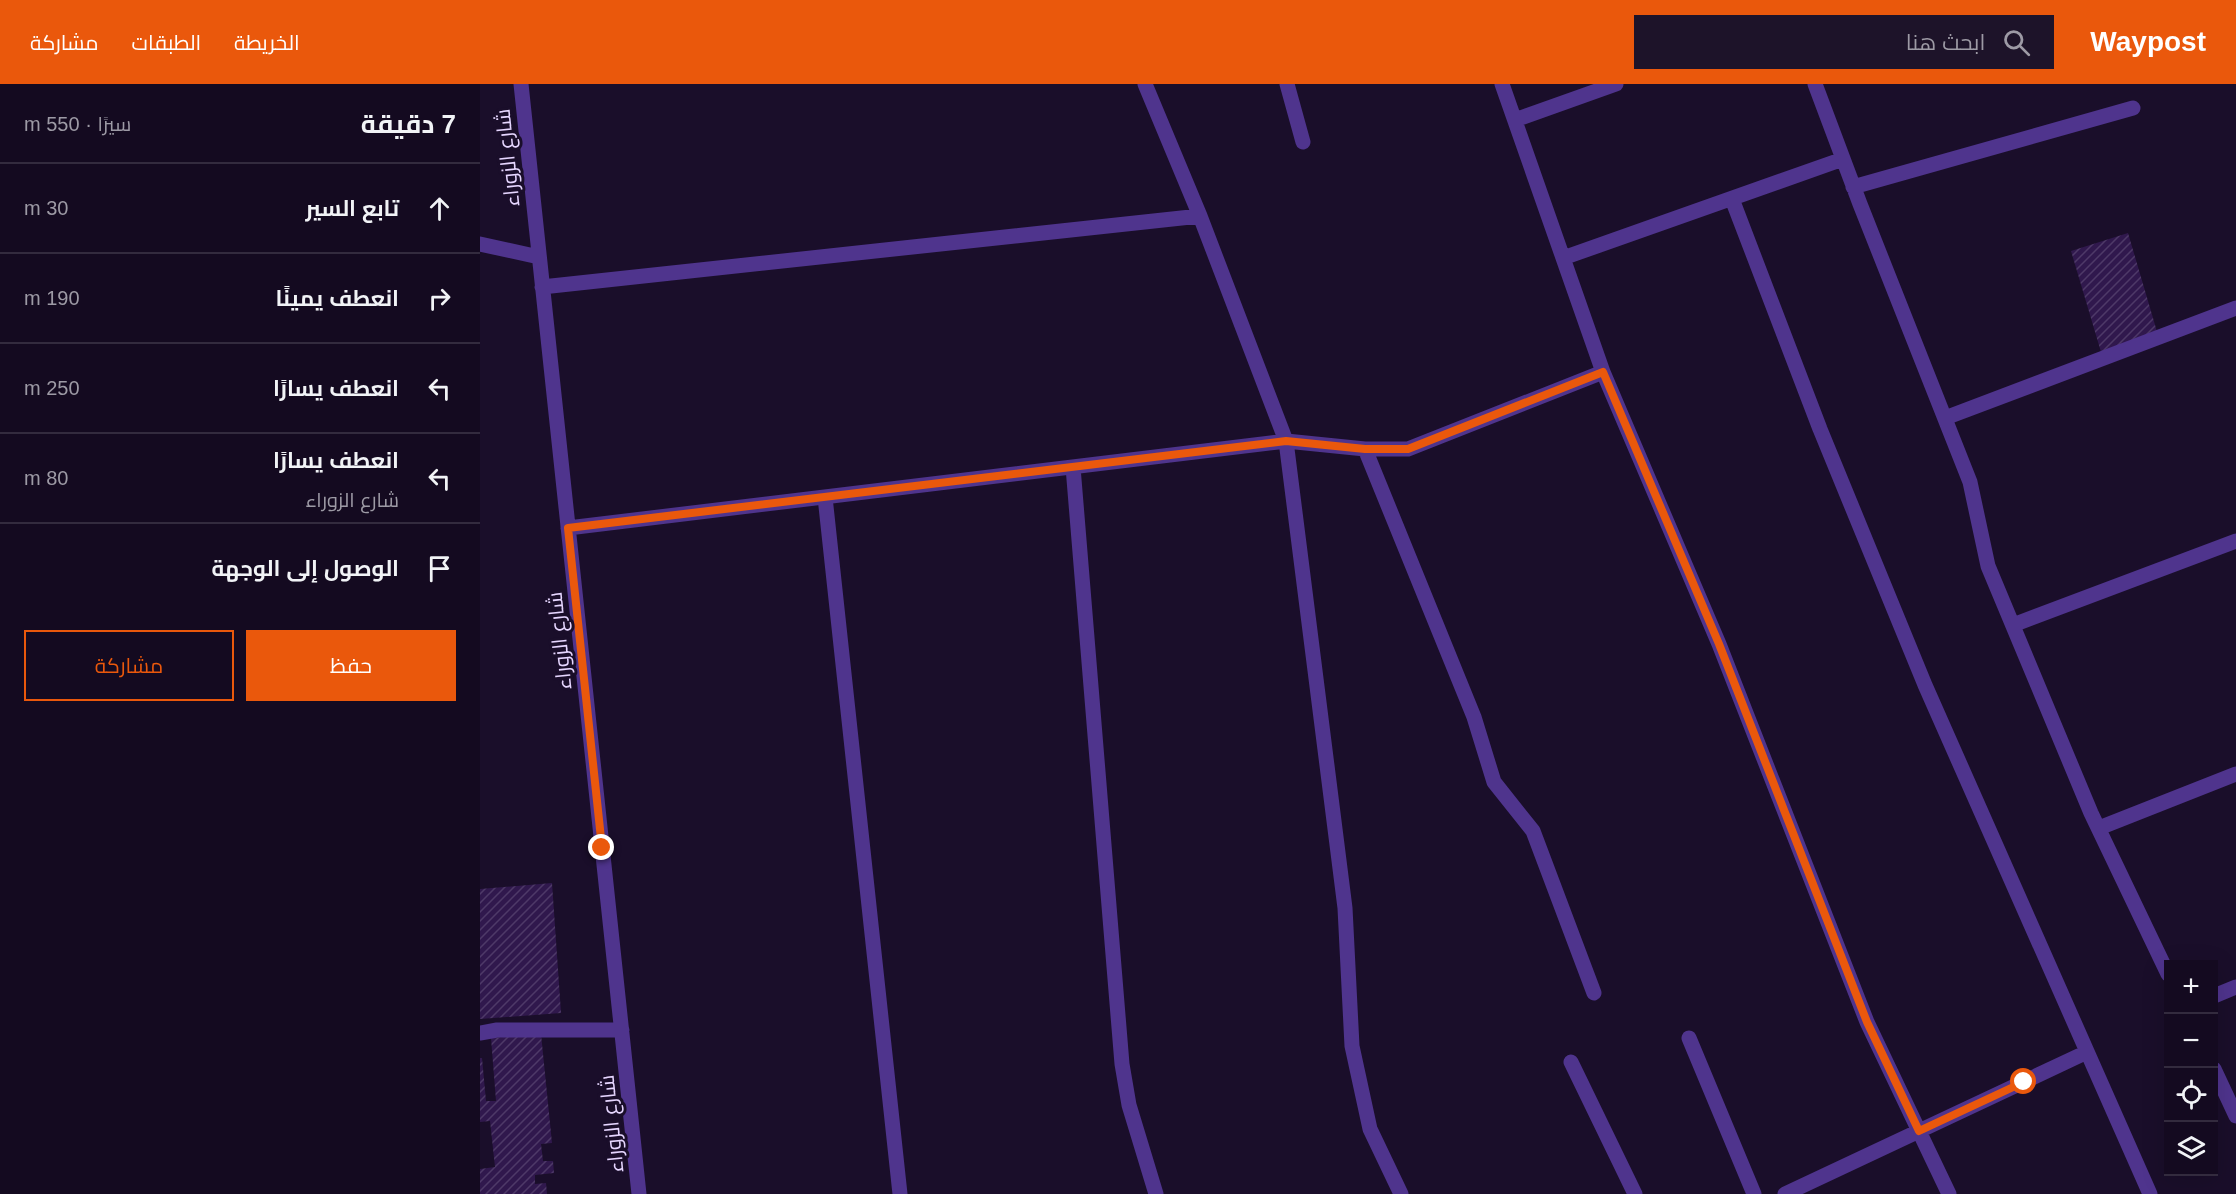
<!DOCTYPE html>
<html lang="ar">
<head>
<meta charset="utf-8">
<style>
  :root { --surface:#140a20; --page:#1d1329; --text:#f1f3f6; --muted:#9d9aa5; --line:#332b3e; --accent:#ea580c }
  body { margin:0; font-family:Arial,Cairo,sans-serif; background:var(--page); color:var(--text); direction:rtl }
  .controls { position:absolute; right:18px; bottom:18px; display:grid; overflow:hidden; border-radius:0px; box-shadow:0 6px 24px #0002 }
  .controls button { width:54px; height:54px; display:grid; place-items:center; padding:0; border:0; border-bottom:2px solid var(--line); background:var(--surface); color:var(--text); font:30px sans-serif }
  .stop { position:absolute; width:18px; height:18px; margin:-14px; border:4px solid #ea580c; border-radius:50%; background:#fff }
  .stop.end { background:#ea580c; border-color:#fff; box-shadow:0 2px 6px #0008 }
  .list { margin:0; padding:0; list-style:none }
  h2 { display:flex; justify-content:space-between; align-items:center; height:78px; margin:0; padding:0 24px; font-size:26px }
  h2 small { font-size:20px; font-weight:400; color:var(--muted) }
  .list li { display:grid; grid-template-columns:39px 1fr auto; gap:18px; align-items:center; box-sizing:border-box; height:90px; padding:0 24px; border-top:2px solid var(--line) }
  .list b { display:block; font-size:22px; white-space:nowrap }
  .list p { margin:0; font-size:20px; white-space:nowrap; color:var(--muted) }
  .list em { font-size:20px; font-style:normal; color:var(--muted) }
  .actions { display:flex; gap:12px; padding:18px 24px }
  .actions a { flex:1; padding:14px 0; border:2px solid var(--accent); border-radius:0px; text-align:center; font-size:21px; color:var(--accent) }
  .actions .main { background:var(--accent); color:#fff }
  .icon { flex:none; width:33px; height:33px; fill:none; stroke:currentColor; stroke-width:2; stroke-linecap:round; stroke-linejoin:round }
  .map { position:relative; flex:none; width:1756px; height:1110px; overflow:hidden; direction:ltr }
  header { display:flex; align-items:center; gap:36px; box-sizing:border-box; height:84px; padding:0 30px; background:var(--accent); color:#fff }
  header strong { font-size:28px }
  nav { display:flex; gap:33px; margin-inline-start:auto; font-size:21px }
  .search { width:420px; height:54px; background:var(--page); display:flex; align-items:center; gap:15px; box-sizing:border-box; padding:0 21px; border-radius:0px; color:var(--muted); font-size:22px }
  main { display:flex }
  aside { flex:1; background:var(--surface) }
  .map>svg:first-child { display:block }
  .building { fill:url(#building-hatch) }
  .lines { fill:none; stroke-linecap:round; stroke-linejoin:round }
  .minor { stroke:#4f348d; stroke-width:15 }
  .route { stroke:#ea580c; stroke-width:8 }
  .labels { text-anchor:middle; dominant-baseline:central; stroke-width:6; stroke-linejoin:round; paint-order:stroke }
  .street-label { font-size:21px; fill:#e6d6ff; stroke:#1a0e2a }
</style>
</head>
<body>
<header>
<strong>Waypost</strong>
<div class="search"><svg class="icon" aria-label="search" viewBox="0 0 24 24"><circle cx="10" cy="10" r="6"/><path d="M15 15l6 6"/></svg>ابحث هنا</div>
<nav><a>الخريطة</a><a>الطبقات</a><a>مشاركة</a></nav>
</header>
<main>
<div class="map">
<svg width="1756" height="1110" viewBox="0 0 1756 1110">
  <defs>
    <pattern id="building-hatch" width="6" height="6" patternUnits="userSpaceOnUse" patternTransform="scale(1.5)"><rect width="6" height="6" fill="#30184d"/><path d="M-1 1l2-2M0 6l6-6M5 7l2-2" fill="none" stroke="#4e3968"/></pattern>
  </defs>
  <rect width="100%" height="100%" fill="#1a0e2a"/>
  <path class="building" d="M1648,149L1678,251L1621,268L1591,167Z
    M72,799L81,929L0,935V805Z
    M61,950L72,1059L61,1060L63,1077H73L74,1089L55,1091V1100L66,1099L67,1110H0V1085L15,1083L10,1037L0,1038V974H2L6,1017H16L11,954Z"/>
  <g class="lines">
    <path class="minor" d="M41,0L159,1110
      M665,0L720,132L806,357L865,824L872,962L890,1045L921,1110
      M807,0L823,58
      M1022,0L1123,288L1239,560L1387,938L1469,1110
      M1335,0L1380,120L1490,398L1508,482L1611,729L1688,890
      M1035,36L1136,0
      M1373,103L1653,24
      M1252,115L1340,345L1445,601L1670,1110
      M0,160L59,173
      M1083,174L1363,75
      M62,203L720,132
      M1465,334L1756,224
      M885,365L994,633L1014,698L1053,747L1114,909
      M593,383L642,980L649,1021L676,1110
      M345,413L420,1110
      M88,444L806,357L885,365H928L1123,288
      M1533,541L1756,457
      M1619,744L1756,690
      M1734,912L1756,903
      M0,949L17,946H142
      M1209,954L1274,1110
      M1091,978L1155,1110
      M1734,985L1756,1032
      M1305,1110L1607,968"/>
  </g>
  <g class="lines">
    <path class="route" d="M122,764L88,444L806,357L885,365H928L1123,288L1239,560L1387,938L1439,1047L1544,998"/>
  </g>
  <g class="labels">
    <g class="street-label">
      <text transform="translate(27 74) rotate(-96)">شارع الزوراء</text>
      <text transform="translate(79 557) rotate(-96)">شارع الزوراء</text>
      <text transform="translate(131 1040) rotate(-96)">شارع الزوراء</text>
    </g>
  </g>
</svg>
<div class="controls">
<button>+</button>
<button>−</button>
<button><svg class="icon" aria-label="locate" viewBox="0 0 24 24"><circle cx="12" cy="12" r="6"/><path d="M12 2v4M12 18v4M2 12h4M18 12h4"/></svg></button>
<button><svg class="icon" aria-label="layers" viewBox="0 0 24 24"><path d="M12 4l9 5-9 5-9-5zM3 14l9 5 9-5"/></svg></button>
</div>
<div class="stop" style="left:1544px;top:998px"></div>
<div class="stop end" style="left:122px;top:764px"></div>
</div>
<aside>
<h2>7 دقيقة<small>سيرًا · 550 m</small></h2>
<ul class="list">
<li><svg class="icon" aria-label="ahead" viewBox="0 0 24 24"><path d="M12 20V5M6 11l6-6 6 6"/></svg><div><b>تابع السير</b></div><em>30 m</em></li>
<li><svg class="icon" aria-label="right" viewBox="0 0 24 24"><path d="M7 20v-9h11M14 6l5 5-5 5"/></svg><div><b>انعطف يمينًا</b></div><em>190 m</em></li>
<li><svg class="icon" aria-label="left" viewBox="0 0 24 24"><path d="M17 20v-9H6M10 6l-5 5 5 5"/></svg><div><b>انعطف يسارًا</b></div><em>250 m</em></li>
<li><svg class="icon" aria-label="left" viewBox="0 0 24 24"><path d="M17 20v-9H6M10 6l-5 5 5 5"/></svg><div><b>انعطف يسارًا</b><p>شارع الزوراء</p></div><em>80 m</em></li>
<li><svg class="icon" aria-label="arrive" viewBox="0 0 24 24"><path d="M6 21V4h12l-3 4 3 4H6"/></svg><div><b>الوصول إلى الوجهة</b></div></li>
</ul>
<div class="actions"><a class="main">حفظ</a><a>مشاركة</a></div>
</aside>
</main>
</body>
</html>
